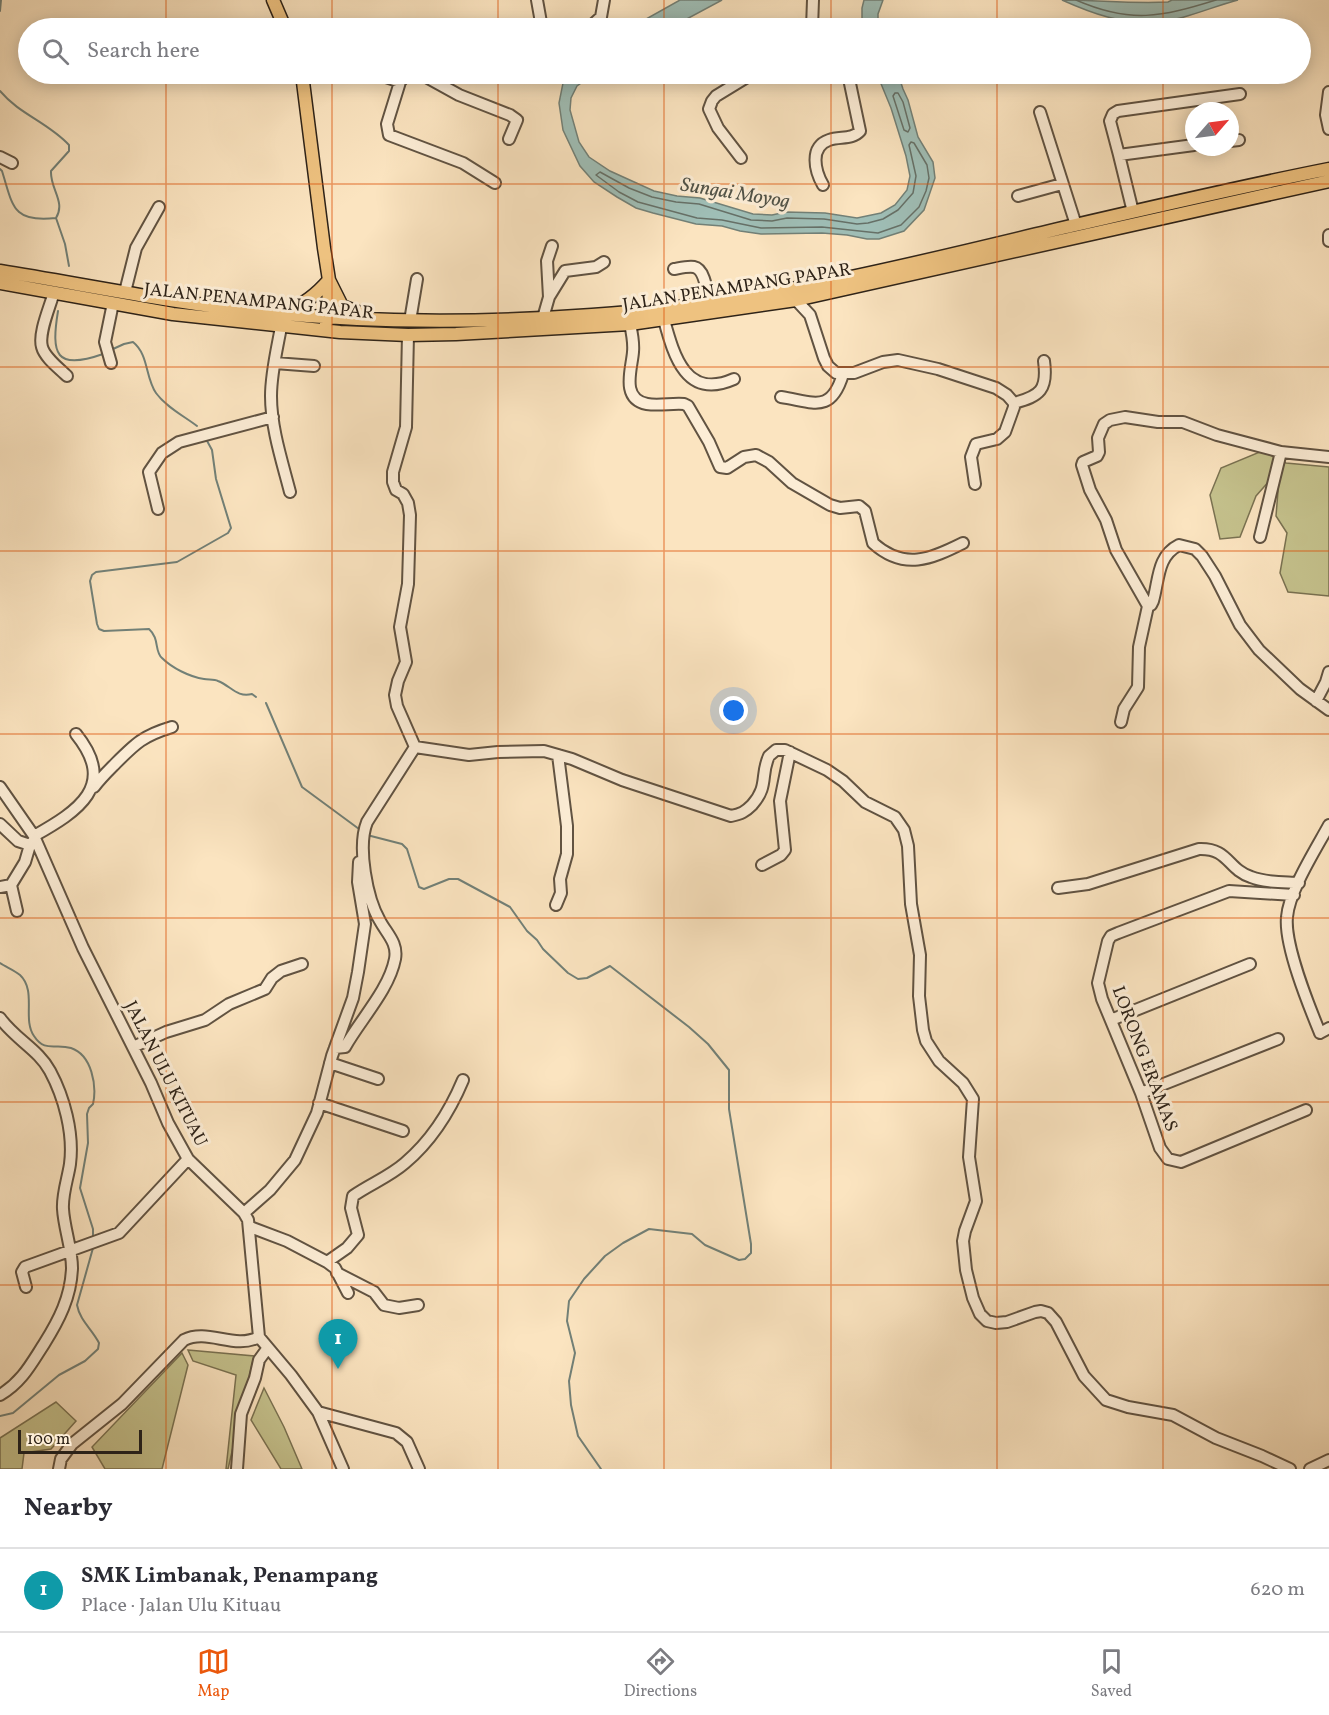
<!DOCTYPE html>
<html lang="en">
<head>
<meta charset="utf-8">
<style>
  :root { --surface:#fff; --page:#f7f7f7; --text:#2b2b33; --muted:#7c7c81; --line:#e1e1e2; --accent:#ea580c }
  body { margin:0; font-family:Vollkorn,serif; background:var(--page); color:var(--text) }
  .compass { position:absolute; left:1185px; top:102px; width:54px; height:54px; border-radius:50%; background:var(--surface); box-shadow:0 3px 15px #0003; rotate:62deg }
  .scale { position:absolute; left:18px; bottom:15px; width:124px; box-sizing:border-box; padding-left:6px; border:3px solid #2e2318; border-top:0; font-size:16px; line-height:21px; white-space:nowrap; color:#2e2318; -webkit-text-stroke:4px #fcedd6; paint-order:stroke }
  .you { position:absolute; left:734px; top:711px; width:21px; height:21px; margin:-15px; border:4px solid #fff; border-radius:50%; background:#1a73e8; box-shadow:0 0 0 9px #1a73e833 }
  .badge { display:grid; place-items:center; width:39px; height:39px; border-radius:50%; background:var(--accent); color:#fff; font-size:20px; font-weight:700 }
  .pin { position:absolute; translate:-50% -50px; filter:drop-shadow(0 2px 3px #0008) }
  .pin::after { content:''; position:absolute; top:32px; width:21px; height:18px; background:inherit; clip-path:polygon(0 0,100% 0,50% 100%) }
  .list { margin:0; padding:0; list-style:none }
  h2 { display:flex; justify-content:space-between; align-items:center; height:78px; margin:0; padding:0 24px; font-size:26px }
  h2 small { font-size:20px; font-weight:400; color:var(--muted) }
  .list li { display:grid; grid-template-columns:39px 1fr auto; gap:18px; align-items:center; box-sizing:border-box; height:84px; padding:0 24px; border-top:2px solid var(--line) }
  .list b { display:block; font-size:22px; white-space:nowrap }
  .list p { margin:0; font-size:20px; white-space:nowrap; color:var(--muted) }
  .list em { font-size:20px; font-style:normal; color:var(--muted) }
  .icon { flex:none; width:33px; height:33px; fill:none; stroke:currentColor; stroke-width:2; stroke-linecap:round; stroke-linejoin:round }
  .map { position:relative; flex:none; width:1329px; height:1469px; overflow:hidden }
  .search { position:absolute; background:var(--surface); box-shadow:0 3px 15px #0003; left:18px; right:18px; top:18px; height:66px; display:flex; align-items:center; gap:15px; box-sizing:border-box; padding:0 21px; border-radius:33px; color:var(--muted); font-size:22px }
  .sheet { height:162px; background:var(--surface) }
  nav { display:flex; justify-content:space-around; align-items:center; box-sizing:border-box; height:84px; border-top:2px solid var(--line); background:var(--surface); font-size:16px; color:var(--muted) }
  nav a { display:grid; justify-items:center; gap:3px }
  nav .on { color:var(--accent) }
  .map>svg:first-child { display:block }
  .green { fill:#c5c28d; stroke:#7a7252; stroke-width:1.5 }
  .water { fill:#9fbeb6; stroke:#728077; stroke-width:1.5 }
  .lines { fill:none; stroke-linecap:round; stroke-linejoin:round }
  .shore { stroke:#667067; stroke-width:1.5 }
  .stream { stroke:#728077; stroke-width:2 }
  .minor-casing { stroke:#615342; stroke-width:14 }
  .major-casing { stroke:#2e2318; stroke-width:15 }
  .minor { stroke:#fcedd6; stroke-width:10 }
  .major { stroke:#eec280; stroke-width:12 }
  .grid { fill:none; stroke:#df560d; stroke-width:1.5; stroke-opacity:0.55 }
  .labels { text-anchor:middle; dominant-baseline:central; stroke-width:6; stroke-linejoin:round; paint-order:stroke }
  .street-label { font-size:18px; fill:#2e2318; stroke:#fcedd6 }
  .water-label { font-size:20px; font-style:italic; fill:#505247; stroke:#fcedd6 }
</style>
</head>
<body>
<div class="map">
<svg width="1329" height="1469" viewBox="0 0 1329 1469">
  <rect width="100%" height="100%" fill="#fbe4c0"/>
  <filter id="stains"><feTurbulence type="fractalNoise" baseFrequency=".00333" numOctaves="4"/><feColorMatrix values="0 0 0 0 .2 0 0 0 0 .09 0 0 0 0 .02 0 0 0 .5 -.17"/></filter>
  <radialGradient id="worn" r=".72"><stop offset=".6" stop-color="#630" stop-opacity="0"/><stop offset="1" stop-color="#630" stop-opacity=".3"/></radialGradient>
  <path class="green" d="M1262,451L1286,463L1329,467V596L1288,592L1280,573L1287,533L1276,516L1279,479H1271L1256,496L1240,537L1220,539L1210,495L1221,468Z
    M188,1350L254,1356L228,1469H226L236,1375L193,1361Z
    M182,1353L188,1365L162,1469H105L92,1447Z
    M264,1388L284,1427L302,1469H281L251,1420Z
    M56,1402L76,1421L51,1449L24,1453L22,1469H0V1438Z"/>
  <path class="water" d="M680,0H722L670,28H630Z
    M864,0H883L878,14V28H862V8Z
    M1062,0C1097,0 1132,4 1168,2L1172,0H1238C1211,7 1184,20 1157,22C1123,25 1091,13 1062,0Z
    M570,74H594L577,86L571,98L570,110L579,142L589,157L610,171L654,191L677,196L700,198L753,214L772,215L786,212L825,213L857,218L881,213L895,205L907,190L910,176L906,156L891,108L877,74H898L903,89L908,100L918,137L933,162L935,178L924,210L904,231L879,239H867L847,235L822,233L761,234L740,231L722,226L696,224L653,213L636,208L617,197L594,182L580,166L563,130L559,103L563,83Z"/>
  <g class="lines">
    <path class="shore" d="M1076,0C1131,24 1161,17 1216,0
      M895,93H898L903,102L910,128L908,132L904,130L893,96Z
      M911,142L914,143L927,165L929,178L926,191L919,207L901,225L878,233L822,227L761,228L722,220L697,218L638,202L619,192L596,175L600,172L629,188L652,197L676,202L699,204L751,220L772,221L787,218L824,219L857,224L868,223L883,219L898,210L913,193L916,176L909,145Z"/>
    <path class="stream" d="M0,11L1,0
      M0,91C19,114 49,123 69,145V151L51,171C50,189 66,202 56,218C12,223 13,206 2,171L0,169
      M56,218L65,244L69,266
      M58,311C51,354 55,371 103,354
      M113,349L124,344L133,342C149,355 145,377 156,393C166,407 184,416 197,426
      M206,439L212,450L216,479L231,528L228,533L177,562L96,572L92,575L90,581L97,624L99,629L104,631L149,629C160,639 154,651 162,658C172,668 190,677 204,679C208,680 214,679 218,681C231,686 237,698 252,694L256,697
      M266,703L302,787L359,829
      M367,835L402,844L407,849L419,887L424,889L449,879H458L510,907L527,931L537,940L543,949L568,973L578,979L587,978L610,966L689,1027L708,1044L729,1070V1109L751,1244V1253L745,1259L739,1260L705,1245L692,1234L649,1229L623,1243L605,1256L584,1279L569,1301L567,1321L575,1353L569,1381L571,1405L578,1436L601,1469
      M0,963C6,967 14,970 20,975C37,991 22,1019 34,1036C45,1053 55,1043 71,1048C92,1055 97,1086 93,1104L89,1108L87,1114L88,1143L80,1188L93,1229V1239
      M0,1416L13,1413L59,1375L85,1361L98,1349L99,1343C92,1329 80,1321 77,1305L93,1248"/>
    <defs>
      <path id="minor" d="M537,0L542,28
        M589,28L601,17L604,0
        M812,28L813,0
        M377,74L400,82L406,74
        M421,74L459,95L510,115L517,120L509,139
        M400,82L387,124L389,135L463,163L495,183
        M1329,92L1326,115L1329,129
        M1040,112L1076,225
        M1230,141L1239,140
        M1119,155L1110,121L1113,114L1118,111L1240,94
        M0,157L12,163
        M741,158L718,128L709,109L712,101L716,96L752,74
        M823,185C815,171 809,147 829,140C840,136 852,140 860,131L848,74
        M1018,196L1062,184
        M1133,212L1119,155L1194,145
        M1329,235V241
        M674,269C680,268 688,266 694,267C705,269 707,292 709,302
        M54,292C50,307 38,333 42,347C45,358 59,368 67,376
        M125,292L136,248L159,207
        M549,297L547,261L552,246
        M796,300L810,315L824,358L828,366L836,373H854L883,362L898,360L938,369L996,388L1007,395L1014,403V407L1005,432L997,439L976,444L971,457L975,484
        M543,318L549,297L565,271L596,267L604,262
        M664,320C674,356 686,400 734,379
        M410,321L417,279
        M630,324C632,333 634,342 633,352C632,368 620,399 647,404C659,406 672,403 684,404L688,406L709,442L720,467L727,468L744,457L756,455L769,462L792,483L830,505L840,508L859,506L865,511L873,543C904,571 931,559 963,543
        M281,327C277,349 271,373 271,396C271,428 282,461 290,492
        M111,363L105,342L113,303
        M275,363L314,366
        M781,397C814,402 831,414 843,374
        M1014,403C1040,396 1048,390 1044,361
        M1329,457L1281,452L1217,435L1183,422H1158L1125,417L1110,420L1104,424L1098,438L1099,452L1097,456L1083,462L1082,465L1090,490L1106,520L1116,550L1148,606L1151,605L1153,601C1159,580 1157,556 1179,545L1195,549L1202,556L1215,576L1240,625L1259,650L1300,689L1329,710
        M158,509L149,472L162,453L179,442L273,417
        M1260,537L1281,452
        M1316,701L1326,682L1329,672
        M1121,722L1124,709L1138,687L1139,647L1148,606
        M415,747L469,755L498,752L544,751L572,759L622,780L731,816C741,814 745,812 752,805C769,786 760,775 769,756L776,750H785L827,770L843,781L865,802L895,817L904,830L908,846L911,904L920,955L919,996L923,1030L926,1041L939,1061L963,1083L973,1099L969,1157L976,1201L965,1231L963,1241L966,1270L973,1298L980,1314L987,1321L996,1323L1007,1322L1035,1312L1041,1311L1048,1313L1056,1322L1084,1376L1106,1400L1128,1407L1173,1415L1216,1438L1262,1456L1290,1469
        M0,787L34,836L83,948L151,1083L168,1123L188,1159L244,1213L248,1220L259,1337L291,1375L318,1412L396,1433L407,1442L419,1469
        M94,787C100,779 106,773 113,766C135,744 142,736 172,727
        M0,824L18,841L30,845
        M1329,825C1316,849 1289,891 1287,917C1284,945 1309,1006 1320,1033L1329,1028
        M34,836C78,811 118,786 76,734
        M762,865L781,855L785,850L780,801L790,752
        M11,885L17,911
        M0,887L11,885L25,862L30,845L35,839
        M1058,888L1088,884L1199,849C1229,848 1227,869 1251,877C1266,883 1284,882 1299,883
        M1294,895L1229,891L1118,933L1111,936L1108,941L1098,983L1102,999L1141,1093L1160,1148L1168,1159L1181,1162L1306,1110
        M556,905L561,893L560,879L567,854V826L558,755
        M0,1018C15,1039 39,1050 50,1071C64,1097 74,1133 70,1164C68,1178 62,1194 63,1209C64,1228 72,1248 72,1268C71,1297 59,1320 44,1344C31,1364 22,1382 0,1395
        M1111,1020L1250,964
        M133,1047L166,1032L205,1020L229,1004L265,989L272,978L281,971L302,964
        M335,1048L345,1047C360,1020 389,990 395,959C398,943 387,934 380,921C367,899 357,847 367,822L415,747L397,706L395,695L398,681L406,662L400,627L408,584L410,515L408,503L403,494L396,490L393,482V472L406,427L408,335
        M330,1063L378,1079
        M1141,1093L1278,1039
        M319,1103L403,1131
        M244,1213L270,1190L295,1160L317,1113L332,1056L353,998L358,972L365,924L358,882L359,862
        M250,1227L287,1241L327,1262L335,1268L348,1293
        M327,1262L347,1248L358,1235L351,1208L353,1196C370,1184 389,1177 405,1163C431,1141 450,1111 463,1080
        M337,1273L374,1292L384,1305L399,1308L418,1305
        M26,1287L22,1272L25,1267L119,1233L188,1159
        M318,1412L343,1469
        M59,1469L61,1459L72,1444L122,1404L184,1340C208,1328 234,1350 259,1337
        M237,1469L241,1414L255,1378L259,1360L267,1349
        M1310,1469L1329,1460"/>
      <path id="major" d="M273,0L285,28
        M302,74L324,248L329,280L342,306L366,315
        M0,271C87,285 173,303 261,312C371,323 482,323 592,315C750,305 905,266 1058,229C1148,208 1238,187 1329,169
        M0,283L173,314L340,332L408,335L456,334L630,324L796,300L1329,181
        M285,312C304,304 316,295 329,280
        M326,323L328,317L329,284"/>
    </defs>
    <use href="#minor" class="minor-casing"/>
    <use href="#major" class="major-casing"/>
    <use href="#minor" class="minor"/>
    <use href="#major" class="major"/>
  </g>
  <path class="grid" d="M166,0V28M332,0V28M498,0V28M664,0V28M831,0V28M997,0V28M1163,0V28M166,74V1469M332,74V1469M498,74V1469M664,74V1469M831,74V1469M997,74V1469M1163,74V1469M0,184H1329M0,367H1329M0,551H1329M0,734H1329M0,918H1329M0,1102H1329M0,1285H1329"/>
  <g class="labels">
    <g class="street-label">
      <text transform="translate(737 288) rotate(-9)">JALAN PENAMPANG PAPAR</text>
      <text transform="translate(259 302) rotate(6)">JALAN PENAMPANG PAPAR</text>
      <text transform="translate(1144 1059) rotate(69)">LORONG ERAMAS</text>
      <text transform="translate(165 1074) rotate(63)">JALAN ULU KITUAU</text>
    </g>
    <g class="water-label">
      <text transform="translate(735 194) rotate(9)">Sungai Moyog</text>
    </g>
  </g>
  <rect width="100%" height="100%" filter="url(#stains)"/>
  <rect width="100%" height="100%" fill="url(#worn)"/>
</svg>
<svg class="compass" viewBox="-18 -18 36 36"><path d="M0-13l5 13h-10z" fill="#e53935"/><path d="M0 13l5-13h-10z" fill="#7c7c81"/></svg>
<div class="scale">100 m</div>
<div class="you"></div>
<div class="pin badge" style="left:338px;top:1369px;background:#0f9aa8">1</div>
<div class="search"><svg class="icon" aria-label="search" viewBox="0 0 24 24"><circle cx="10" cy="10" r="6"/><path d="M15 15l6 6"/></svg>Search here</div>
</div>
<section class="sheet">
<h2>Nearby<small></small></h2>
<ul class="list">
<li><span class="badge" style="background:#0f9aa8">1</span><div><b>SMK Limbanak, Penampang</b><p>Place · Jalan Ulu Kituau</p></div><em>620 m</em></li>
</ul>
</section>
<nav>
<a class="on"><svg class="icon" aria-label="map" viewBox="0 0 24 24"><path d="M3 6l6-2 6 2 6-2v14l-6 2-6-2-6 2zM9 4v14M15 6v14"/></svg>Map</a>
<a><svg class="icon" aria-label="directions" viewBox="0 0 24 24"><path d="M12 3l9 9-9 9-9-9zM9 14v-3h6M13 9l2 2-2 2"/></svg>Directions</a>
<a><svg class="icon" aria-label="saved" viewBox="0 0 24 24"><path d="M7 4h10v16l-5-4-5 4z"/></svg>Saved</a>
</nav>
</body>
</html>
